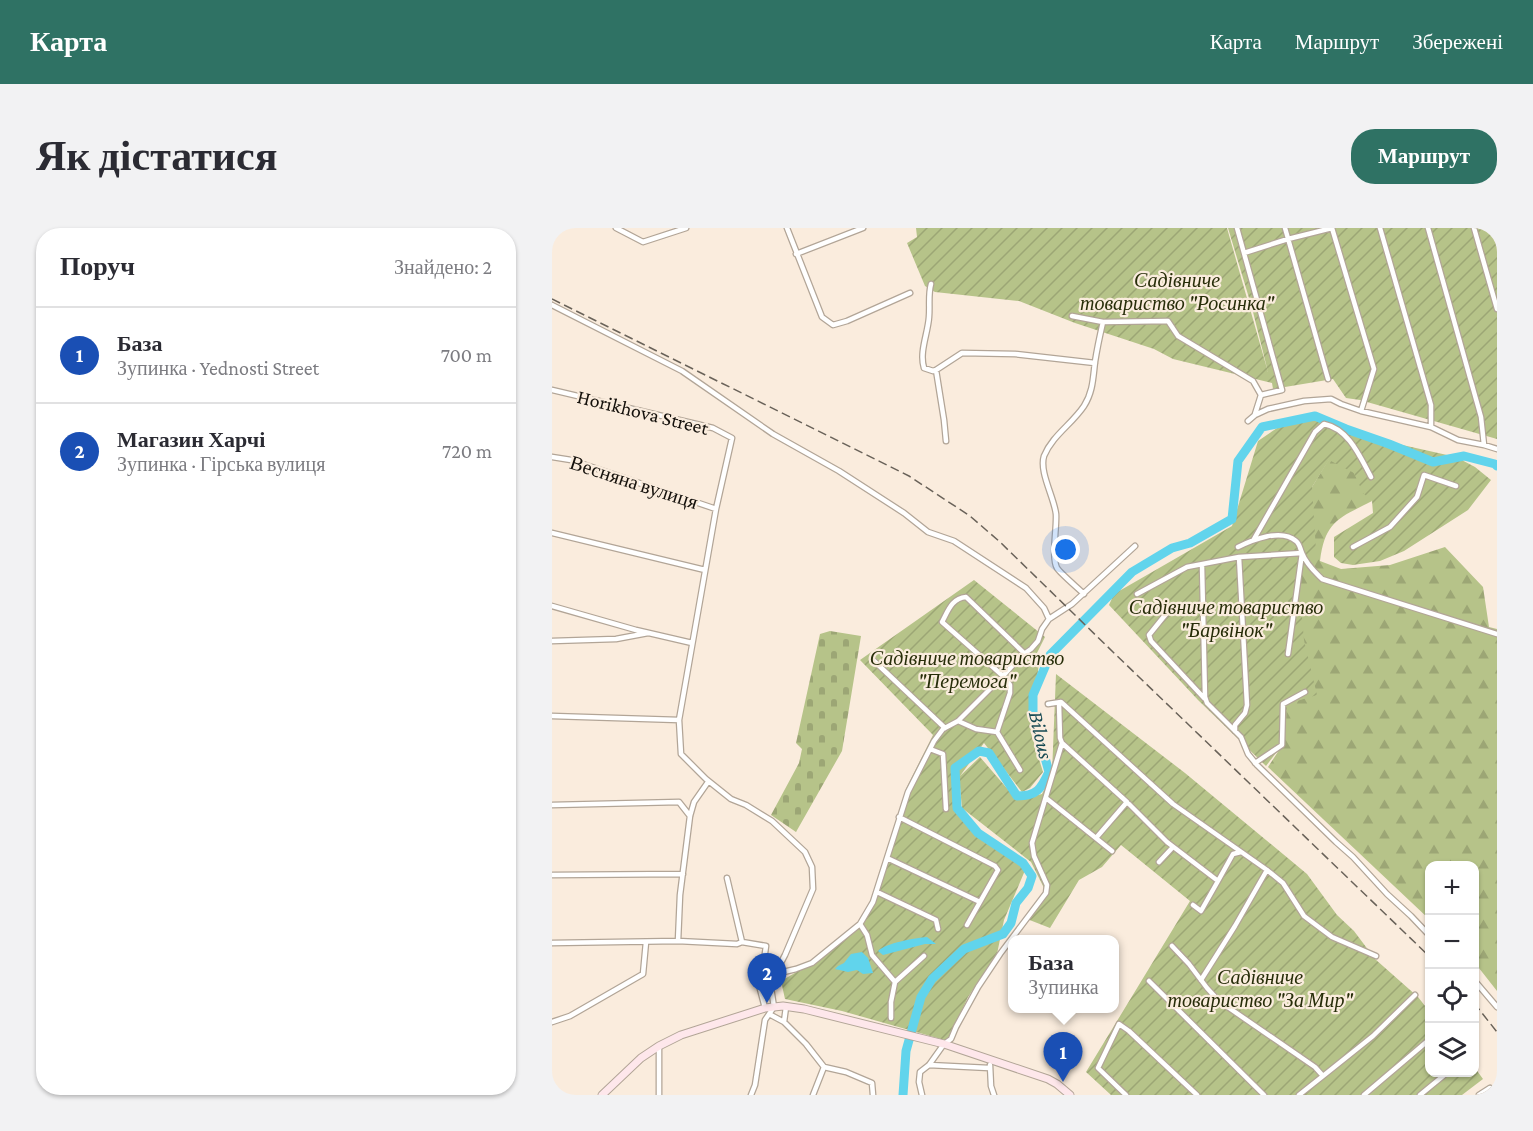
<!DOCTYPE html>
<html lang="uk">
<head>
<meta charset="utf-8">
<style>
  :root { --surface:#fff; --page:#f2f2f3; --text:#2b2b33; --muted:#7c7c81; --line:#e1e1e2; --accent:#2f7264 }
  body { margin:0; font-family:"Crimson Pro",serif; background:var(--page); color:var(--text) }
  .controls { position:absolute; right:18px; bottom:18px; display:grid; overflow:hidden; border-radius:12px; box-shadow:0 2px 4px #0004 }
  .controls button { width:54px; height:54px; display:grid; place-items:center; padding:0; border:0; border-bottom:2px solid var(--line); background:var(--surface); color:var(--text); font:30px sans-serif }
  .you { position:absolute; left:514px; top:322px; width:21px; height:21px; margin:-15px; border:4px solid #fff; border-radius:50%; background:#1a73e8; box-shadow:0 0 0 9px #1a73e833 }
  .badge { display:grid; place-items:center; width:39px; height:39px; border-radius:50%; background:var(--accent); color:#fff; font-size:20px; font-weight:700 }
  .pin { position:absolute; translate:-50% -50px; filter:drop-shadow(0 2px 3px #0008) }
  .pin::after { content:''; position:absolute; top:32px; width:21px; height:18px; background:inherit; clip-path:polygon(0 0,100% 0,50% 100%) }
  .popup { position:absolute; left:456px; top:707px; width:111px; height:78px; box-sizing:border-box; display:grid; place-content:center; border-radius:12px; background:var(--surface); filter:drop-shadow(0 2px 4px #0005); font-size:20px; white-space:nowrap; color:var(--muted) }
  .popup b { font-size:22px; color:var(--text) }
  .popup::after { content:''; position:absolute; left:50%; top:100%; margin-left:-12px; border:12px solid transparent; border-top-color:var(--surface) }
  .list { margin:0; padding:0; list-style:none }
  h2 { display:flex; justify-content:space-between; align-items:center; height:78px; margin:0; padding:0 24px; font-size:26px }
  h2 small { font-size:20px; font-weight:400; color:var(--muted) }
  .list li { display:grid; grid-template-columns:39px 1fr auto; gap:18px; align-items:center; box-sizing:border-box; height:96px; padding:0 24px; border-top:2px solid var(--line) }
  .list b { display:block; font-size:22px; white-space:nowrap }
  .list p { margin:0; font-size:20px; white-space:nowrap; color:var(--muted) }
  .list em { font-size:20px; font-style:normal; color:var(--muted) }
  .icon { flex:none; width:33px; height:33px; fill:none; stroke:currentColor; stroke-width:2; stroke-linecap:round; stroke-linejoin:round }
  .map { position:relative; flex:none; width:945px; height:867px; overflow:hidden; border-radius:24px }
  header { display:flex; align-items:center; gap:36px; box-sizing:border-box; height:84px; padding:0 30px; background:var(--accent); color:#fff }
  header strong { font-size:28px }
  nav { display:flex; gap:33px; margin-inline-start:auto; font-size:21px }
  .intro { display:flex; align-items:center; justify-content:space-between; box-sizing:border-box; height:144px; padding:0 36px }
  h1 { margin:0; font-size:42px }
  .button { padding:15px 27px; border-radius:24px; background:var(--accent); color:#fff; font-size:21px; font-weight:700 }
  main { display:flex; gap:36px; padding:0 36px }
  aside { flex:1; background:var(--surface); border-radius:24px; box-shadow:0 2px 4px #0004 }
  .map>svg:first-child { display:block }
  .forest { fill:url(#forest-firs) }
  .cemetery { fill:url(#cemetery-stones) }
  .garden { fill:url(#garden-furrows) }
  .water { fill:#61d4ec }
  .lines { fill:none; stroke-linecap:round; stroke-linejoin:round }
  .river { stroke:#61d4ec; stroke-width:9 }
  .minor-casing { stroke:#b2a597; stroke-width:7 }
  .secondary-casing { stroke:#b2a597; stroke-width:9 }
  .minor { stroke:#fff; stroke-width:4.5 }
  .secondary { stroke:#fee7eb; stroke-width:7 }
  .rail { stroke:#696259; stroke-width:1.5; stroke-dasharray:9 4.5; stroke-linecap:butt }
  .labels { text-anchor:middle; dominant-baseline:central; stroke-width:4.5; stroke-linejoin:round; paint-order:stroke }
  .park-label { font-size:20px; font-style:italic; fill:#272d09; stroke:#faecdd }
  .street-label { font-size:20px; fill:#14100b; stroke:#faecdd }
  .water-label { font-size:21px; font-style:italic; fill:#134751; stroke:#faecdd }
</style>
</head>
<body>
<header>
<strong>Карта</strong>
<nav><a>Карта</a><a>Маршрут</a><a>Збережені</a></nav>
</header>
<div class="intro"><h1>Як дістатися</h1><a class="button">Маршрут</a></div>
<main>
<aside>
<h2>Поруч<small>Знайдено: 2</small></h2>
<ul class="list">
<li><span class="badge" style="background:#1a4fb4">1</span><div><b>База</b><p>Зупинка · Yednosti Street</p></div><em>700 m</em></li>
<li><span class="badge" style="background:#1a4fb4">2</span><div><b>Магазин Харчі</b><p>Зупинка · Гірська вулиця</p></div><em>720 m</em></li>
</ul>
</aside>
<div class="map">
<svg width="945" height="867" viewBox="0 0 945 867">
  <defs>
    <pattern id="forest-firs" width="22" height="20" patternUnits="userSpaceOnUse" patternTransform="scale(1.5)"><rect width="22" height="20" fill="#b6c389"/><path d="M5 1l3.5 6h-7zM16 11l3.5 6h-7z" fill="#9ca675"/></pattern>
    <pattern id="cemetery-stones" width="16" height="16" patternUnits="userSpaceOnUse" patternTransform="scale(1.5)"><rect width="16" height="16" fill="#b6c389"/><path d="M2 7V4a2 2 0 0 1 4 0v3zM10 15v-3a2 2 0 0 1 4 0v3z" fill="#9ca675"/></pattern>
    <pattern id="garden-furrows" width="10" height="10" patternUnits="userSpaceOnUse" patternTransform="scale(1.5)"><rect width="10" height="10" fill="#b6c389"/><path d="M-1 1l2-2M0 10L10 0M9 11l2-2" fill="none" stroke="#9ca675"/></pattern>
  </defs>
  <rect width="100%" height="100%" fill="#faecdd"/>
  <path class="forest" d="M777,231L803,243L820,273C787,290 773,293 768,333L789,341L838,337L893,319L931,359L937,399L945,401V763L923,735L922,638H878L877,691L716,539L733,513L729,504L760,259Z"/>
  <path class="cemetery" d="M278,403L309,408L290,523L244,604L219,587L247,535L250,521L244,515L268,406Z"/>
  <path class="garden" d="M364,0H675L716,144L700,80L676,0H945V211L808,172L794,170L781,151L721,161L720,155L621,131L602,121L523,95L467,73L383,64L373,58L355,15L365,9Z
    M763,190L772,196L788,203L904,229L923,239L939,252L916,282L852,323L828,333L801,337L789,335L782,329V309L821,285L820,273L811,265L802,245L777,232L760,259L764,323L746,345L752,412L765,467L735,476L733,513L714,538L646,472L557,377L562,366L680,298L706,213L737,192Z
    M422,352L493,409L485,425L487,434L479,505L491,544L478,560L470,564L432,515L408,548L428,529L465,572L490,566L500,545L504,446L633,545L755,646L785,687L802,703L823,731L866,769L877,783L878,844H922L923,840L931,851L910,867H559L534,844L638,673L569,617L550,639L527,652L498,700L475,691L494,664L479,634L410,580L407,549L402,556L403,576L409,590L445,620L474,640L452,692L445,726L416,769L396,813L290,783L233,771L229,753L260,735L287,716L316,686L354,561L381,507L308,432Z"/>
  <path class="water" d="M375,709L384,716H373L331,727L326,723C334,715 363,710 375,709Z
    M310,724L316,730L321,745L311,746L305,742L296,744L283,741L286,738L292,735L299,726Z"/>
  <g class="lines">
    <path class="river" d="M351,867L354,823L369,769L380,751L412,721L451,706L459,695L464,675L476,660L480,648L471,635L426,605L405,580L403,540L427,523L437,525L465,568C485,568 489,561 497,544L481,487V467L498,427L580,344L620,320L638,315L680,291L686,233L710,199L763,188L794,201L837,216L881,234L912,228L943,236L945,238"/>
    <defs>
      <path id="minor" d="M64,0L91,14L134,0
        M235,0L270,89L281,97L295,93L358,65
        M685,0L730,162L709,167L703,186
        M733,0L776,151
        M780,0L822,141L809,183
        M828,0L879,177V199
        M876,0L929,189L932,217
        M922,0L945,81
        M692,25L736,11L780,0
        M244,26L311,0
        M379,56C376,67 378,77 377,89C376,105 367,124 372,140L381,143L384,142L410,125L463,126L543,135
        M0,77L130,143L221,206L287,243L352,285L376,304L402,313L474,360L492,380L497,391
        M520,88L551,94L616,93L626,108L701,153L709,167
        M384,142L392,192L394,213
        M0,162L161,200L180,210L164,281L127,492L129,526L154,551L179,571L194,577L220,593L253,624L260,639L261,661L233,727L223,746
        M696,193L703,187L716,181L752,173L779,171L789,176L809,183L879,199L906,212L932,217L945,221
        M0,229L19,232L164,281
        M0,305L153,342
        M702,311L763,204L772,196C797,201 808,229 819,249
        M686,319C700,312 729,300 744,313C748,316 748,321 750,325C754,336 763,344 770,351L945,406
        M801,319L838,299L865,269L872,247L904,258
        M650,337L653,469L655,475L689,509L696,526L705,537L784,614L801,629L835,666L859,688L878,708
        M532,366C526,360 509,346 505,340C499,329 505,300 504,286C502,269 487,244 492,228C500,208 520,196 532,178C541,164 541,150 543,134C545,121 548,107 551,94
        M585,366L635,339L687,329L750,325
        M0,378L84,402L140,415
        M618,381L597,407L599,413L652,470
        M0,413L64,411L96,405
        M736,426L750,325
        M321,432L393,500
        M507,475L508,510L510,515L575,574L615,614L666,653L681,626L689,624
        M496,476L509,474L621,576L715,642L731,655L752,688L780,709L824,728
        M0,488L127,492
        M406,493L424,501L445,504
        M683,503V497L693,485L695,477L687,329
        M378,521L391,526L394,581
        M703,535L730,517L731,476L753,464
        M468,542L445,504L458,465V457L451,448L390,394C396,383 400,370 414,369L472,425
        M494,570L560,623
        M0,577L127,574L138,588
        M347,589L443,638L446,642L415,697
        M544,610L575,574
        M335,630L428,674
        M607,634L621,619
        M0,647L131,646
        M325,664L384,692L386,701
        M641,677L649,683L666,653
        M308,696L315,707L320,727L343,754L339,774V790
        M126,713L128,667L138,588L142,574L156,554
        M190,714L214,718L208,761L213,780
        M0,715L126,713L185,716L190,714L175,650
        M620,718L637,736L655,760L667,773L763,839L771,848L747,867
        M649,752L683,698L715,642
        M922,752L945,779
        M597,753L712,867
        M343,754L372,728
        M234,779L232,794L254,816L272,839L294,844L320,855L321,867
        M217,786L232,794
        M0,794L18,788L91,746L94,714
        M922,823L923,822
        M377,837L437,840
        M438,837L439,858L442,867
        M771,848L821,808L863,767
        M107,867V818
        M199,867L203,857L213,792L222,779L219,760L223,746L244,741L260,735L308,696L321,674L356,564L382,513L391,501L406,493L451,448L469,428L479,421L486,413L490,401L497,391L520,376L583,318
        M261,867L272,839
        M370,867L367,854L368,844L377,837L392,816L399,811L404,799L426,759L448,726L494,665L495,657L482,628L480,615L510,515
        M574,867L546,840L567,796L577,803L645,867
        M812,867L878,811
        M868,867L896,844
        M927,867L938,860"/>
      <path id="secondary" d="M50,867L89,830L107,818L129,807L213,780L231,778L252,781L392,816L496,851L505,856L518,867"/>
    </defs>
    <use href="#minor" class="minor-casing"/>
    <use href="#secondary" class="secondary-casing"/>
    <use href="#minor" class="minor"/>
    <use href="#secondary" class="secondary"/>
    <path class="rail" d="M0,71L357,248L418,288L448,314L561,424L878,729
      M922,775L945,804"/>
  </g>
  <g class="labels">
    <g class="park-label">
      <text x="625" y="52">Садівниче<tspan x="625" dy="23">товариство "Росинка"</tspan></text>
      <text x="674" y="379">Садівниче товариство<tspan x="674" dy="23">"Барвінок"</tspan></text>
      <text x="415" y="430">Садівниче товариство<tspan x="415" dy="23">"Перемога"</tspan></text>
      <text x="708" y="749">Садівниче<tspan x="708" dy="23">товариство "За Мир"</tspan></text>
    </g>
    <g class="street-label">
      <text transform="translate(91 184) rotate(14)">Horikhova Street</text>
      <text transform="translate(82 254) rotate(18)">Весняна вулиця</text>
    </g>
    <g class="water-label">
      <text transform="translate(489 507) rotate(77)">Bilous</text>
    </g>
  </g>
</svg>
<div class="controls">
<button>+</button>
<button>−</button>
<button><svg class="icon" aria-label="locate" viewBox="0 0 24 24"><circle cx="12" cy="12" r="6"/><path d="M12 2v4M12 18v4M2 12h4M18 12h4"/></svg></button>
<button><svg class="icon" aria-label="layers" viewBox="0 0 24 24"><path d="M12 4l9 5-9 5-9-5zM3 14l9 5 9-5"/></svg></button>
</div>
<div class="you"></div>
<div class="pin badge" style="left:511px;top:854px;background:#1a4fb4">1</div>
<div class="popup"><b>База</b>Зупинка</div>
<div class="pin badge" style="left:215px;top:775px;background:#1a4fb4">2</div>
</div>
</main>
</body>
</html>
